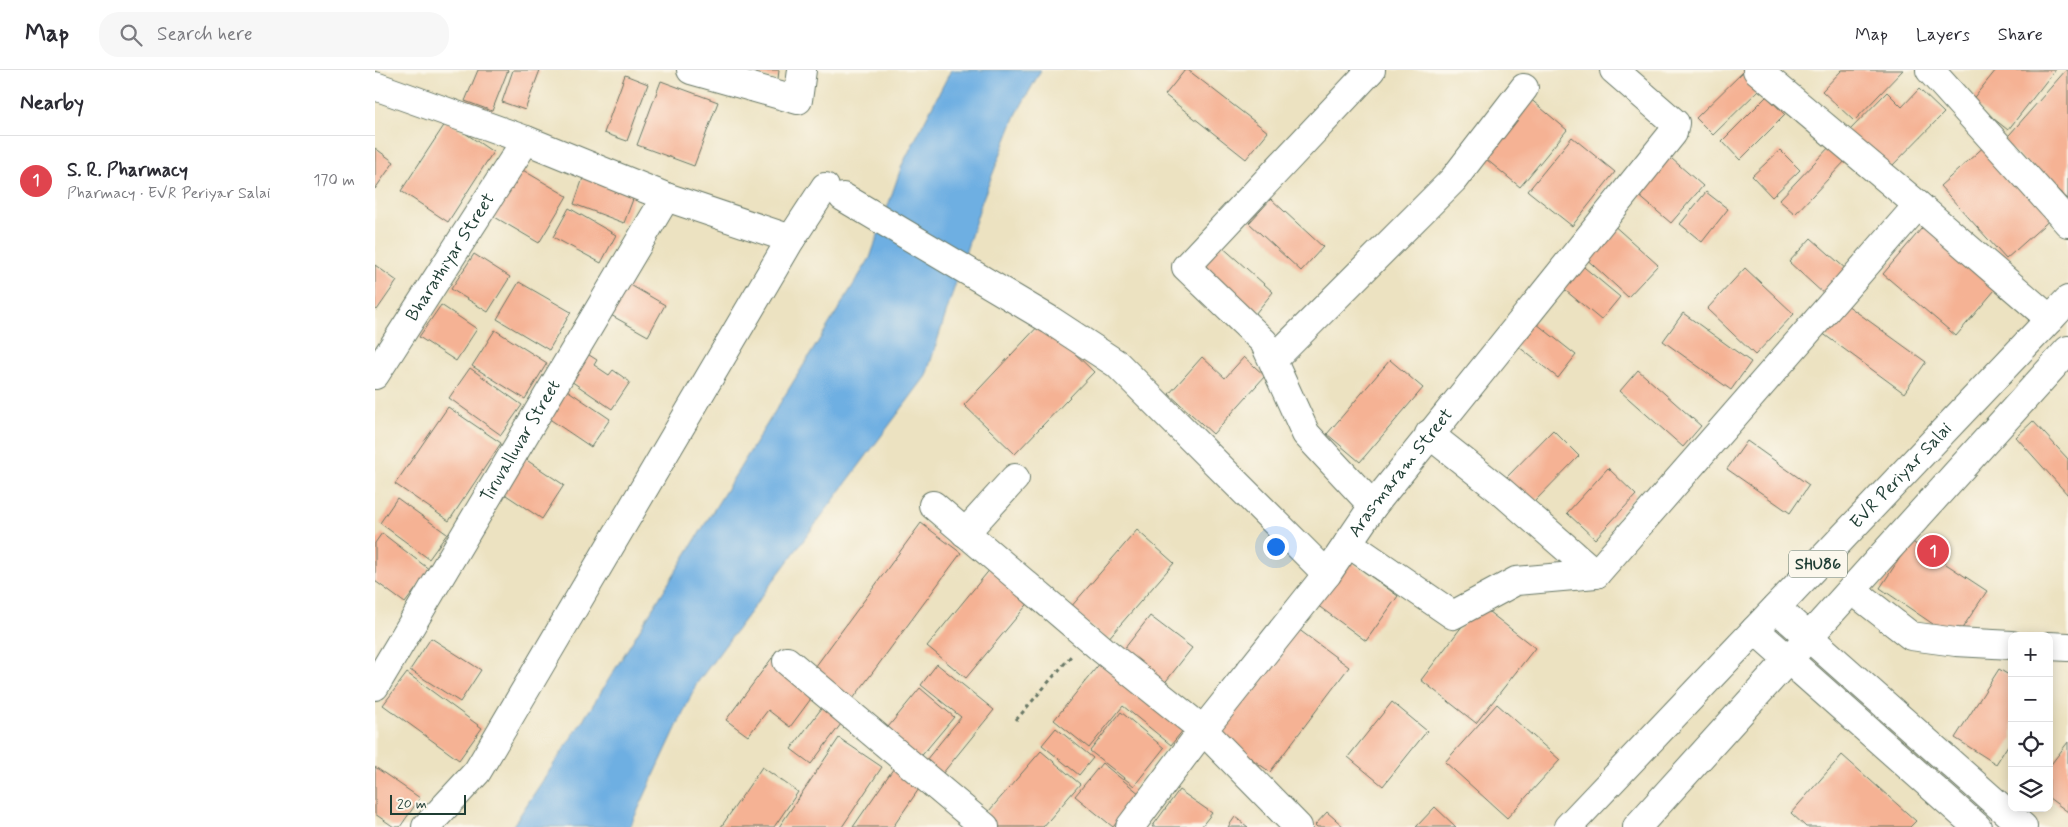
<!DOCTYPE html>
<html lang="en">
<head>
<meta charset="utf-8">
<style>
  :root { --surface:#fff; --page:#f7f7f7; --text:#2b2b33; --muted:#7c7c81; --line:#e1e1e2; --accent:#1f6fb2 }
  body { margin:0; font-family:Mynerve,sans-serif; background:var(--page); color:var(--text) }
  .controls { position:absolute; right:15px; bottom:15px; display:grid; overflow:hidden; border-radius:10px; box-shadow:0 2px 12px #0003 }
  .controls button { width:45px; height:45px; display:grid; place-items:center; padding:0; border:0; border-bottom:1px solid var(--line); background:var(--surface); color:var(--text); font:25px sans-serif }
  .scale { position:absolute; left:15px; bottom:12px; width:76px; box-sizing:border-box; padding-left:5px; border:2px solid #1f3d34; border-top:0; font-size:14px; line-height:18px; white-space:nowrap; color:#1f3d34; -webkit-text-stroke:4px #fbf7ec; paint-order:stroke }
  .you { position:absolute; left:900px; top:476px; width:18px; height:18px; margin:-12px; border:4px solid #fff; border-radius:50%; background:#1a73e8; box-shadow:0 0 0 8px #1a73e833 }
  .badge { display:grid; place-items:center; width:32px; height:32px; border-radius:50%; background:var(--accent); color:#fff; font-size:16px; font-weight:700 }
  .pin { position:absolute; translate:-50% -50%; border:2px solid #fff; box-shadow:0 1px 5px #0006 }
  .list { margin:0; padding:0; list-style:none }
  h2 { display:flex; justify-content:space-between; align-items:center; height:65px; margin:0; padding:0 20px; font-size:21px }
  h2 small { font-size:16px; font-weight:400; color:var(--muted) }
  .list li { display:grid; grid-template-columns:32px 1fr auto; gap:15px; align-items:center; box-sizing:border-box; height:90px; padding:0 20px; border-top:1px solid var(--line) }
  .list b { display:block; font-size:19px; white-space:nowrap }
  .list p { margin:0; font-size:16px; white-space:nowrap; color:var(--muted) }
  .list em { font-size:16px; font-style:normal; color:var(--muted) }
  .icon { flex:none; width:28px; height:28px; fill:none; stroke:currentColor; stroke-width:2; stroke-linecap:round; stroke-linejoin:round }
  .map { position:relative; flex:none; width:1693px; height:757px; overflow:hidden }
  header { display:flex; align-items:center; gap:30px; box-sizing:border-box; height:70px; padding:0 25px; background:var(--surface); border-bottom:1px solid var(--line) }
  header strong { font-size:24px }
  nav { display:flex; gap:28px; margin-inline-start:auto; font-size:18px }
  .search { width:350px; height:45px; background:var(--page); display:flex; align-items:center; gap:12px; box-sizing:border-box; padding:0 18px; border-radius:20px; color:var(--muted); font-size:19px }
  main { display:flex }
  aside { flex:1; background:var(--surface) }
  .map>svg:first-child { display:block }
  .water { fill:#6eafe2; stroke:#46768b }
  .building { fill:#f5b294 }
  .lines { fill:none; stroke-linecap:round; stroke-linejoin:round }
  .street-casing { stroke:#677765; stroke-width:30 }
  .secondary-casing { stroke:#677765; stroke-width:30 }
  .primary-casing { stroke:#677765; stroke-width:30 }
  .path { stroke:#677765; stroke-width:3; stroke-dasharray:4 4; stroke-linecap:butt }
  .street { stroke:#fff; stroke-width:28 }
  .secondary { stroke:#fff; stroke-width:28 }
  .primary { stroke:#fff; stroke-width:28 }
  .labels { text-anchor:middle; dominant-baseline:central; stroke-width:4.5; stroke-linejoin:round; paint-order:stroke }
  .shield { fill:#fbf7ec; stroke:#61756b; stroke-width:1 }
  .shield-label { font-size:16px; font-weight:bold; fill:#1f3d34 }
  .street-label { font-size:18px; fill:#1f3d34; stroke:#fbf7ec }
</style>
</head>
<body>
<header>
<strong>Map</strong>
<div class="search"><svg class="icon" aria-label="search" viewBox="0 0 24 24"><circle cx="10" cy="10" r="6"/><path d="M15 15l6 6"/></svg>Search here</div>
<nav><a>Map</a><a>Layers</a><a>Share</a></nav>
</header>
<main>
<aside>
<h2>Nearby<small></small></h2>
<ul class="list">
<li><span class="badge" style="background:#e0444e">1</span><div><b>S. R. Pharmacy</b><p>Pharmacy · EVR Periyar Salai</p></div><em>170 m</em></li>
</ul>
</aside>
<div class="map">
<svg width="1693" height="757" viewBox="0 0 1693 757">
  <rect width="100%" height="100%" fill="#fbf7ec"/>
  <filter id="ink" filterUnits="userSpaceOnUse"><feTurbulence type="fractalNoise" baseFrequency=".02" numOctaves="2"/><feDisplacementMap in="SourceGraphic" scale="10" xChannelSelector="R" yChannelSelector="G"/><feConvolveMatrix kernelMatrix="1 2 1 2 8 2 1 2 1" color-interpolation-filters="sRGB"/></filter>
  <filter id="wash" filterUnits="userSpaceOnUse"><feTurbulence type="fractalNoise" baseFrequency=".0096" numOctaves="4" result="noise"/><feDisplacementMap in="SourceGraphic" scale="20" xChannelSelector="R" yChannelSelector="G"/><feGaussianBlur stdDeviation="1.12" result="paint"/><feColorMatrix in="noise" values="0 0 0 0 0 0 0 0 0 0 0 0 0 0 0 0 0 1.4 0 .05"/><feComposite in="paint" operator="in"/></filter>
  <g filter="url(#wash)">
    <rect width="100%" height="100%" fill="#ece2c1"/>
    <path class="water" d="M576,0H666L641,45L607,131L551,306L322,613L255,757H137L216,638L495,188L527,95Z"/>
    <g id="blocks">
      <path class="building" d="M103,0H133L117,41L90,31Z
        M138,0H165L150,40L127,32Z
        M354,0H404L403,9Z
        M810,0H813L893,62L871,89L790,25Z
        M1370,0L1388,16L1338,65L1321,48Z
        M1467,0H1528L1479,51L1447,21Z
        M1621,0H1680L1633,60L1596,31Z
        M1691,0H1693V129L1628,72Z
        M250,5L273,14L252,71L229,63Z
        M286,11L343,32L319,96L262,75Z
        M1544,19L1569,43L1512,101L1473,62L1512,22L1527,37Z
        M1392,26L1410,45L1365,90L1347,71Z
        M1153,27L1192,60L1145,117L1106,85Z
        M72,51L118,82L73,152L26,121Z
        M1197,67L1240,102L1197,156L1153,121Z
        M1457,74L1472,89L1420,144L1404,130Z
        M1612,74L1678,147L1631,189L1565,116Z
        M0,78L19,92L0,119Z
        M1405,80L1425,100L1397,127L1377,106Z
        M1289,82L1328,116L1296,153L1256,119Z
        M146,99L192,126L164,173L118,146Z
        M209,105L260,124L249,153L199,134Z
        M1331,122L1353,139L1327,172L1305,154Z
        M896,129L948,177L926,201L874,153Z
        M194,138L241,165L226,193L178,167Z
        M1552,152L1625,214L1581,266L1508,204Z
        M1236,153L1283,195L1253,227L1207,185Z
        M1436,168L1472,200L1450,225L1414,192Z
        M845,175L898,222L880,244L826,196Z
        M99,184L135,207L113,242L76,219Z
        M1204,193L1245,227L1226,250L1185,216Z
        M0,195L22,211L2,240L0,239Z
        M1370,198L1419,244L1380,285L1332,239Z
        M144,212L196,242L174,280L122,249Z
        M252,213L290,235L273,266L234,244Z
        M1465,230L1551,292L1529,323L1443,260Z
        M66,235L102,259L81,291L44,267Z
        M1308,243L1376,292L1356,320L1288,271Z
        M1152,246L1201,285L1183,308L1134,269Z
        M667,252L719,302L640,384L589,335Z
        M120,260L172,293L150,329L97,296Z
        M211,283L222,290L219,295L234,305L238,300L255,312L237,339L193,309Z
        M827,287L850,308L869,287L890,306L838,364L794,324Z
        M1015,290L1048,318L985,392L952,364Z
        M95,298L147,335L126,365L74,328Z
        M1263,300L1326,356L1308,377L1245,321Z
        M192,320L235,349L216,377L173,348Z
        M73,337L126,373L74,451L20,414Z
        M1658,351L1693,389V425L1641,367Z
        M1178,360L1204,386L1156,435L1130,409Z
        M1372,371L1434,415L1415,443L1352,399Z
        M147,387L189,415L167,449L125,421Z
        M1233,398L1261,425L1220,469L1192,443Z
        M22,428L72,464L54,489L5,453Z
        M546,453L586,483L475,633L435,604Z
        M762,460L799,493L732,570L695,538Z
        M7,463L55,500L30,533L0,511V473Z
        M1536,471L1612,521L1580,569L1505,518Z
        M970,488L1023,526L991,571L938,532Z
        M616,498L656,530L591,608L552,576Z
        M1104,534L1160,578L1101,653L1046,610Z
        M775,546L817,578L788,615L746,583Z
        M919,556L974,597L895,702L840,662Z
        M56,568L106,600L85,632L35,600Z
        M730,587L813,654L796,675L748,636L714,678L679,650Z
        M397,588L441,622L415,657L393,640L373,666L351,650Z
        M562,594L619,640L563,709L547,695L586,647L546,615Z
        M1624,599L1637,607V669L1621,694L1580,668Z
        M32,603L107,658L84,690L8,635Z
        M545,618L579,647L543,690L509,662Z
        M1017,632L1052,661L1008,716L973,687Z
        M1122,634L1185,690L1132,748L1070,692Z
        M449,635L469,650L436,694L416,679Z
        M746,642L789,678L759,716L715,681Z
        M681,658L718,688L704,705L667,675Z
        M464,668L507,697L467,757H404Z
        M1693,672V742L1674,728V697Z
        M666,681L705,714L668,757H616L607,749Z
        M1467,685L1541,751L1535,757H1431L1416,743Z
        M523,692L550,710L518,757H478Z
        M727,693L765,724L738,757L700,726Z
        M0,697L45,728L25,757H19L0,744Z
        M387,697L423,722L399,757H346Z
        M804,720L837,743L826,757H777Z
        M1060,737L1081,757H1041Z
        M952,742L969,757H942L940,755Z
        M860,747L873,757H853Z"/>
    </g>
  </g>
  <g filter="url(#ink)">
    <use href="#blocks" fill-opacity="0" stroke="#677765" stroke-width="1"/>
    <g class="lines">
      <defs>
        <g id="street">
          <path d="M316,0L423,30L427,0"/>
          <path d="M996,0L811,197L889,272L931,364L998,436"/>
          <path d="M1382,0L1543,135L1675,249"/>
          <path d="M1555,0L1693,153"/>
          <path d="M0,16L151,70L291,127L416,169"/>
          <path d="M468,127L675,250L742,294L952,504"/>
          <path d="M898,290L1078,110L1149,18"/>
          <path id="s1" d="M0,305L151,70"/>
          <path d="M1054,364L1126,421L1221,504"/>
          <path d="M558,435L728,580L828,660L923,757"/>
          <path d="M590,463L640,408"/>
          <path d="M973,473L1078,545L1141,511L1221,504L1543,135"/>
          <path d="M1477,520L1536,566L1581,572L1637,575"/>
          <path d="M1674,576L1693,577"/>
          <path d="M412,591L610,757"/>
          <path id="s2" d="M0,616L291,127"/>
          <path d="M51,757L102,702L416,169L450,117"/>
          <path id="s3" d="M755,757L828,660L952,504L998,436L1298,63L1300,53L1239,0"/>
        </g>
        <path id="secondary" d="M1401,538L1648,757
          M1380,560L1602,757"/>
        <g id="primary">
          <path id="s4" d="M1193,757L1693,230"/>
          <path d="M1262,757L1693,280"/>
        </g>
      </defs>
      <use href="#street" class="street-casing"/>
      <use href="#secondary" class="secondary-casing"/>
      <use href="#primary" class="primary-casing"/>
      <path class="path" d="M641,650L696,586"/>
      <use href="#street" class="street"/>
      <use href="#secondary" class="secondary"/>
      <use href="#primary" class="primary"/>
    </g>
  </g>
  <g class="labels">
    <rect class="shield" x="1414" y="480.5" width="58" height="27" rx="4"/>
    <g class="shield-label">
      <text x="1443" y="494">SHU86</text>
    </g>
    <g class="street-label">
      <text stroke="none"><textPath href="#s1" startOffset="140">Bharathiyar Street</textPath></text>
      <text stroke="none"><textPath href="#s2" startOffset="285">Tiruvalluvar Street</textPath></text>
      <text stroke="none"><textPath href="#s3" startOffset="446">Arasmaram Street</textPath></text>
      <text stroke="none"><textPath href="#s4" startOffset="484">EVR Periyar Salai</textPath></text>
    </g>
  </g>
</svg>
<div class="controls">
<button>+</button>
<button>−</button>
<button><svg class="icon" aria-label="locate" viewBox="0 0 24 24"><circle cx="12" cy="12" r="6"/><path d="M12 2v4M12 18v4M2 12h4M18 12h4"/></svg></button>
<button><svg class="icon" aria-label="layers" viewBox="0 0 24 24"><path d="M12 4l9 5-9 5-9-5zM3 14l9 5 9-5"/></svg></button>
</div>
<div class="scale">20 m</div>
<div class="you"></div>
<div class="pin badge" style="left:1558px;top:481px;background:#e0444e">1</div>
</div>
</main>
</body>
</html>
